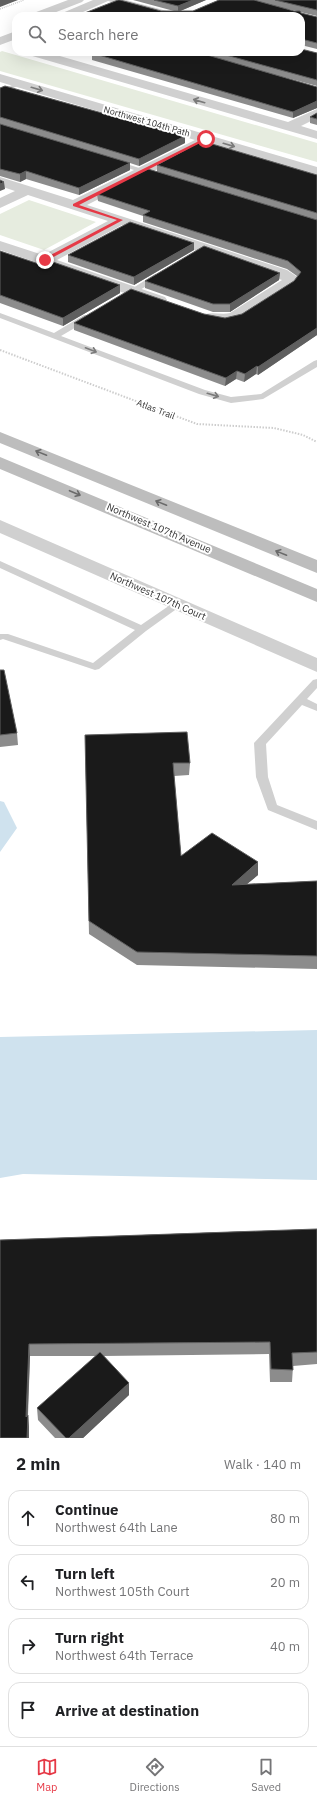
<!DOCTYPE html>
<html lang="en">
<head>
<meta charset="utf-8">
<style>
  :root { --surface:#fff; --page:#f2f2f2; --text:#202124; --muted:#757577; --line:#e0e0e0; --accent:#e63946 }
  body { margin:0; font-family:"IBM Plex Sans",sans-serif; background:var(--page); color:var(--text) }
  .stop { position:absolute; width:12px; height:12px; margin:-9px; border:3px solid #e63946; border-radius:50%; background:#fff }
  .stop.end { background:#e63946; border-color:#fff; box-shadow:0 1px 4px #0008 }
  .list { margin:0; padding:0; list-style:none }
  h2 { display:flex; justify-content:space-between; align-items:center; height:52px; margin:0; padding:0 16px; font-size:17px }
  h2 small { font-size:13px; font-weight:400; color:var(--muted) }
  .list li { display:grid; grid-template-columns:26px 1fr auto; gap:12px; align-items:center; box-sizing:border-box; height:56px; margin:0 8px 8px; padding:0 8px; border:1px solid var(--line); border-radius:12px }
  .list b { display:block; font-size:15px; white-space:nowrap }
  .list p { margin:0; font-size:13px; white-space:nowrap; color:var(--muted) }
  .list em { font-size:13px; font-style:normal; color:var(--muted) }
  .icon { flex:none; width:22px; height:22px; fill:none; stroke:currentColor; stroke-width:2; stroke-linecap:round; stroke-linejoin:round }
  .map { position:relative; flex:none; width:317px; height:1438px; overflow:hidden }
  .search { position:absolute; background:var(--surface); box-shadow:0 4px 16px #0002; left:12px; right:12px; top:12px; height:44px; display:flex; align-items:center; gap:10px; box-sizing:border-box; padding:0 14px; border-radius:12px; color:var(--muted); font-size:15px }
  .sheet { height:308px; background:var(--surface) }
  nav { display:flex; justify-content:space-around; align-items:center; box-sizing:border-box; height:56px; border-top:1px solid var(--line); background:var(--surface); font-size:11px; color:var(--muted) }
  nav a { display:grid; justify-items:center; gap:2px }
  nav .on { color:var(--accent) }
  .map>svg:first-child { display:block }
  .green { fill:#e6ecdf }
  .water { fill:#cfe2ee }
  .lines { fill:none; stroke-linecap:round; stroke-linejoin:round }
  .path-far1 { stroke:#cdcdcd; stroke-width:1.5; stroke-dasharray:1 1; stroke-linecap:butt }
  .path { stroke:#cdcdcd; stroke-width:2; stroke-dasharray:1.5 1.5; stroke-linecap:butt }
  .lane { fill:#d0d0d0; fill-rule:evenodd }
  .street { fill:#d0d0d0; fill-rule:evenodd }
  .secondary { fill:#bdbdbd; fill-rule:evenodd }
  .wall { fill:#8c8c8c; fill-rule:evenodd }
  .shaded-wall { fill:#5f5f5f }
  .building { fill:#1a1a1a; stroke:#5f5f5f }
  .oneway { stroke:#7a7a7a }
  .oneway2 { stroke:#6a6a6a }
  .route { fill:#e63946 }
  .labels { text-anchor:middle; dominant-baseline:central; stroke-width:4; stroke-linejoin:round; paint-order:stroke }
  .far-street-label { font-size:9px; fill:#333; stroke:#fff }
  .street-label { font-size:10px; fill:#333; stroke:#fff }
</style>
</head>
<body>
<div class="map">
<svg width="317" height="1438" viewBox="0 0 317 1438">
  <rect width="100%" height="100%" fill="#fff"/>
  <path class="green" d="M2,51L317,143V162L0,71V52Z
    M29,200L96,222L44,250L0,235V214Z"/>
  <path class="water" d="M0,801L4,802L17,828L0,852Z
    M317,1030V1180L23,1174L0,1178V1037Z"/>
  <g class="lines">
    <path class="path-far1" d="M0,9L24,0"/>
    <path class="path" d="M0,350L197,424L274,428L303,435L317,442"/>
    <path class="lane" d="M17,83L22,84L0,94V90Z
      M117,161L152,172L153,173L150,175L115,164V162Z
      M155,274L162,276L129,297L122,295Z
      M0,313L54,333L84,315H90V319L61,336L205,390L231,397L261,394L314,361L317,360V367L263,399L231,403L199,394L0,318Z
      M0,561L141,625L173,603L177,602L182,605L146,631L99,669L95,670L3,639L0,640V634H8L93,663L135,630L0,568Z
      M317,679V688L307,699L317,704V711L302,705L266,744L268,777L277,805L317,821V830L268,810L256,777L254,743L313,680Z"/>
    <path class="street" d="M68,0H84L82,2L46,16H29L31,14Z
      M93,0H126L178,14L180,16H161L108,1L74,16H58L60,14Z
      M16,31V39L0,45V37Z
      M27,52H46L288,122L317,109V118L301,126L317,131V139L29,55Z
      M0,74L317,167V175L209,143L87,205L287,270L299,278L293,287L241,320L224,324L205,320L203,317L205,314C214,312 222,315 230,313L282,280L122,225L57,260L165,297L167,300L165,303L159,305L0,250V241L43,255L108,221L28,195L0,208V198L15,191L0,186V177L73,200L195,140L0,82Z
      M0,520L317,658V672L0,533Z"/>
    <path class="secondary" d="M0,432L317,560V573L0,443Z
      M0,457L317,589V602L0,469Z"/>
  </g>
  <path class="wall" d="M133,0H206L180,11H193L219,0H317V16L300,12L301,13L317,17V49L301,45V16L161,11H174ZM277,7L297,11H294Z
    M66,52H81L75,55Z
    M95,52H301L317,53V86L280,76L317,87V108L293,118L92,60V53Z
    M0,88L156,128L178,130V134L185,143L139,166L130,163V170L79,195L26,179L20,182L0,176Z
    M317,113V125L310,123V117Z
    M157,165L317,175V335L258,375L256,374L244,382L236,379L225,386L74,330V323L204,314L225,318L242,314L294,281L297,276L287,269L143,222V216L98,201L97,194L157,171Z
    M194,250L134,285L68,262V255Z
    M0,251L45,266L120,285V293L63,326L0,303Z
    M280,273L279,280L230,312H213L145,288V281Z
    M0,670L17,733L18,745L0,747Z
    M85,735L190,763L189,775L174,776L181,856L258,875L247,884L317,881V969L137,965L89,934Z
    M317,1229V1364L293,1366L292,1382H270L269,1354L103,1356L129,1395L83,1438H55L38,1420L37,1408L96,1356H30L28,1416L29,1427V1438H0V1240Z"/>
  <path class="shaded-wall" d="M0,0H18L0,7Z
    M193,0H206L178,12V6Z
    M75,52H81L75,55Z
    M317,101V108L293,118V112Z
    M178,130V137L185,136V143L139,166V159Z
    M130,163V170L79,195V188Z
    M26,171V179L20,182V174Z
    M4,182L5,189L0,191V184Z
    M194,243V250L134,285V277Z
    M280,273L279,280L230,312V304Z
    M120,285V293L63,326V318Z
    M317,328V335L258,375V367Z
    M257,366L256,374L244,382L245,374Z
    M237,371L236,379L225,386L226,378Z
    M258,862V875L231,897L232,885Z
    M29,1344L30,1356L27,1430L26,1417Z
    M129,1383V1395L83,1438H69Z
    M28,1415L29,1427V1438H27Z"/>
  <path class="building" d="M118,0H120L161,11H193L219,0H254L294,11H300L301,13L317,17V43L301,39V16H77Z
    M154,0H193L178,6Z
    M275,0H317V10Z
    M301,49L317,53V80L215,52H301Z
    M95,52H197L317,87V101L293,112L92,53Z
    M5,86L156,128L169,127L178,130V134L185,136L139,159L0,117V88Z
    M317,113V119L310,117Z
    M0,124L130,163L79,188L26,171L20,174L0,169Z
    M202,141L317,175V213L157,165Z
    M148,169L317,220V328L258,367L257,366L245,374L237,371L226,378L74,323L131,289L204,314L225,318L242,314L294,281L301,272L288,261L143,215L150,211L97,194Z
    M0,180L4,182L0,184Z
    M130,222L194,243L134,277L68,255Z
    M204,246L280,273L230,304H213L145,281Z
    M0,251L45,266L53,262L120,285L63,318L0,295Z
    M0,670H4L17,733L0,735Z
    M187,732L190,763H173L181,856L212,833L258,862L232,885L317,881V956L137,952L89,921L85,735Z
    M317,1229V1352L292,1353L293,1370L271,1369L270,1342L29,1344L26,1417L28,1415L27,1438H0V1240Z
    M100,1352L129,1383L69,1438H66L37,1408Z"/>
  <defs><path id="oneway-shaft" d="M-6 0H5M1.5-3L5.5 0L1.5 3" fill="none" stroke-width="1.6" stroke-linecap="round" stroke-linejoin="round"/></defs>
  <g class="oneway">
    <use href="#oneway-shaft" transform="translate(37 89) rotate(16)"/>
    <use href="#oneway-shaft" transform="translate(199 101) rotate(-164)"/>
    <use href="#oneway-shaft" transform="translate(229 145) rotate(16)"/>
    <use href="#oneway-shaft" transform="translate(91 350) rotate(21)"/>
    <use href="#oneway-shaft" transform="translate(213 395) rotate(16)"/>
  </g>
  <g class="oneway2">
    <use href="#oneway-shaft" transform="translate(41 453) rotate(-158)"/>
    <use href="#oneway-shaft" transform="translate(75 493) rotate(23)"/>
    <use href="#oneway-shaft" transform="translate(161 503) rotate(-158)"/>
    <use href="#oneway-shaft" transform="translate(281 553) rotate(-158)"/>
  </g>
  <path class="route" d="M205,138L208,139L79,205L123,220L46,261H43V259L117,220L73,206V204Z"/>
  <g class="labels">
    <g class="far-street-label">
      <text transform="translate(147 121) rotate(16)">Northwest 104th Path</text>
      <text transform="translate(156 409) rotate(21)">Atlas Trail</text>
    </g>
    <g class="street-label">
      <text transform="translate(159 528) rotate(23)">Northwest 107th Avenue</text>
      <text transform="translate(158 596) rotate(24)">Northwest 107th Court</text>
    </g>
  </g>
</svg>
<div class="stop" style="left:206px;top:139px"></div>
<div class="stop end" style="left:45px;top:260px"></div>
<div class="search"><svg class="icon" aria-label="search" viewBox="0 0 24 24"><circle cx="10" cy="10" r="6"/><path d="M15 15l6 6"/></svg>Search here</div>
</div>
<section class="sheet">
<h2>2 min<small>Walk · 140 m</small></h2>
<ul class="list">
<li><svg class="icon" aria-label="ahead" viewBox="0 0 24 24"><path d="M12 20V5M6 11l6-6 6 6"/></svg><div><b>Continue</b><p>Northwest 64th Lane</p></div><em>80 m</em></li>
<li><svg class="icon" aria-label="left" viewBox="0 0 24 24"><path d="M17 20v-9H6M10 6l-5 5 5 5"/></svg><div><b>Turn left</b><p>Northwest 105th Court</p></div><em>20 m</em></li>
<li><svg class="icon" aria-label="right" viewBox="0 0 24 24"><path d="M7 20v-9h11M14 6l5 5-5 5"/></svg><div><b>Turn right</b><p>Northwest 64th Terrace</p></div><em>40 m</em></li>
<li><svg class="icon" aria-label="arrive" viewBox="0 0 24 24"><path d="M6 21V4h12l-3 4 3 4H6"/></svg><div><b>Arrive at destination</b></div></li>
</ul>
</section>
<nav>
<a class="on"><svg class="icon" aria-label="map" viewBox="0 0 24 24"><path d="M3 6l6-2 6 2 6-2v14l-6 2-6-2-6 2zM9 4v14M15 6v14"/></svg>Map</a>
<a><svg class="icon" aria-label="directions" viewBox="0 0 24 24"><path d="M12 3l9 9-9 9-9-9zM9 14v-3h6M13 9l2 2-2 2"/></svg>Directions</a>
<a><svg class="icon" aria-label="saved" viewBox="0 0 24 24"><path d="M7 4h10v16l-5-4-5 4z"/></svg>Saved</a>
</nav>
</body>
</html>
